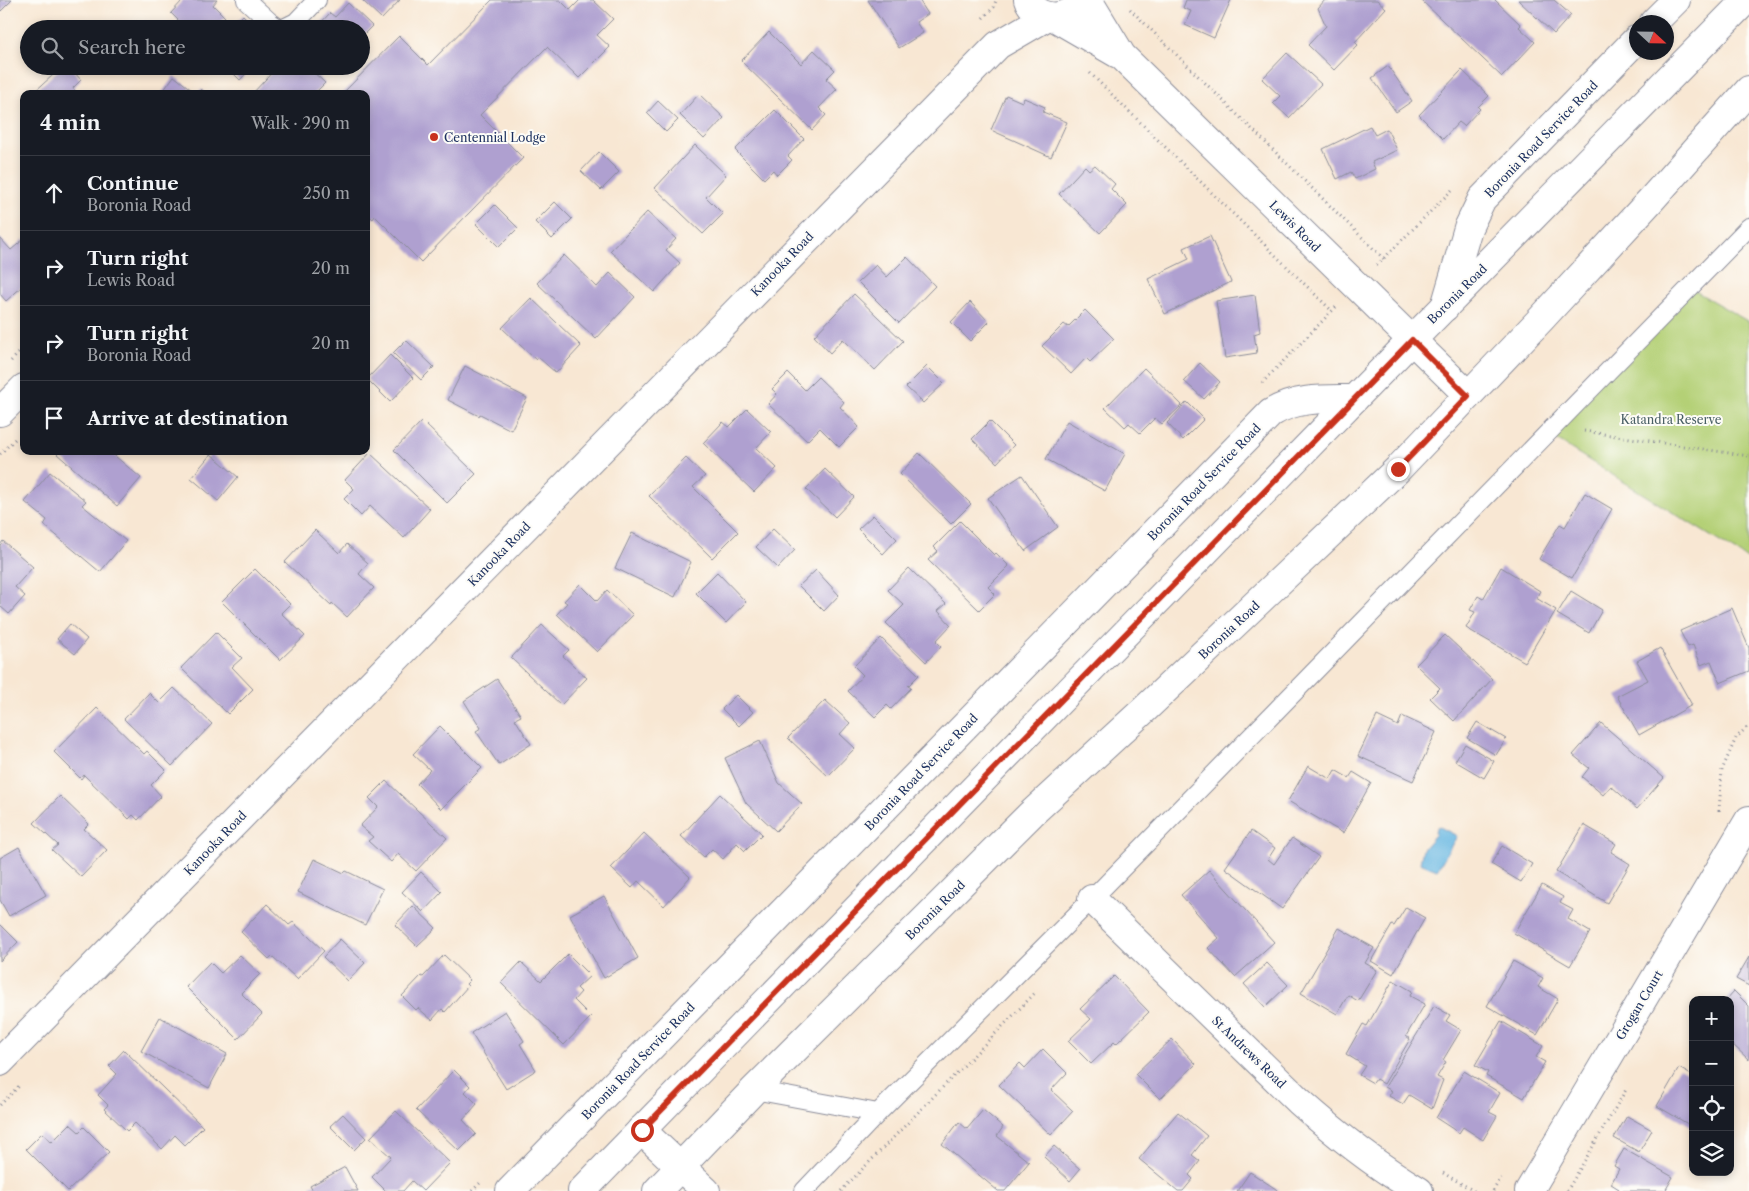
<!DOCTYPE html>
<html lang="en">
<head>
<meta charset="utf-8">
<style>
  :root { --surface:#171b24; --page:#20242c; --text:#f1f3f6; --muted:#9ea1a6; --line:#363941 }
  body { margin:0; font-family:"Libre Caslon Text",serif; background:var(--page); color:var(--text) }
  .controls { position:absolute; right:15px; bottom:15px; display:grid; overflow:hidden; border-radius:10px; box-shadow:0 2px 8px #0003 }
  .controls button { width:45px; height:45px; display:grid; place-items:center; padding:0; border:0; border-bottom:1px solid var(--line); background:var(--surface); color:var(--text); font:25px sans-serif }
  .compass { position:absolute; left:1629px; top:15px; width:45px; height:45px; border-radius:50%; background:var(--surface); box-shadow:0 2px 8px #0003; rotate:112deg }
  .stop { position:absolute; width:15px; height:15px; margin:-11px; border:4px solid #c8321e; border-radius:50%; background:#fff }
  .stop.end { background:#c8321e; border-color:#fff; box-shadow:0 1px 5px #0008 }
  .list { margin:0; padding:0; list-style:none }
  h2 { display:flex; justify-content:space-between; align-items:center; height:65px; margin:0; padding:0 20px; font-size:21px }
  h2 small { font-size:16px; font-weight:400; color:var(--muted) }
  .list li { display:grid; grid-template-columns:32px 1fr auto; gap:15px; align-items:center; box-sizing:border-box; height:75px; padding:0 20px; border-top:1px solid var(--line) }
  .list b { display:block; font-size:19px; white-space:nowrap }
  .list p { margin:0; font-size:16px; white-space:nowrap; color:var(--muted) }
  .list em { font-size:16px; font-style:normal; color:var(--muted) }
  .icon { flex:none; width:28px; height:28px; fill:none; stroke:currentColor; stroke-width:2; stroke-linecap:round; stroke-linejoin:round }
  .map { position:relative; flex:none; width:1749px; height:1191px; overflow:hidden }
  .search { position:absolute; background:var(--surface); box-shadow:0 2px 8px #0003; left:20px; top:20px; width:350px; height:55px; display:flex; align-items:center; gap:12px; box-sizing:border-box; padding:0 18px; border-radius:28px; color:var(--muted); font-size:19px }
  .panel { position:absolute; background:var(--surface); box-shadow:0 2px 8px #0003; left:20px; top:90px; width:350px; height:365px; border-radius:10px }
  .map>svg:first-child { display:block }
  .green { fill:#b4d076; stroke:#68806a }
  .water { fill:#68b7e2; stroke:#4273a0 }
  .building { fill:#afa0d0 }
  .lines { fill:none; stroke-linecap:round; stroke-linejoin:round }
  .lane-casing { stroke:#8a8b98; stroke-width:20 }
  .street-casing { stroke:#8a8b98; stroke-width:30 }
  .secondary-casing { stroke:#8a8b98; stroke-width:30 }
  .primary-casing { stroke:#8a8b98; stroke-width:30 }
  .path { stroke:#8a8b98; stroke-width:3; stroke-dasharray:1 4; stroke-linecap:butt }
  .lane { stroke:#fff; stroke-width:18 }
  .street { stroke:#fff; stroke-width:28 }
  .secondary { stroke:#fff; stroke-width:28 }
  .primary { stroke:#fff; stroke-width:28 }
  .route { stroke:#c8321e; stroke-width:6 }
  .poi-dot { fill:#c8321e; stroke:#fdfcf7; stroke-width:2 }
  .labels { text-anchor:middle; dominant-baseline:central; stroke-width:4; stroke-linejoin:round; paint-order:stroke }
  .poi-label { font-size:12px; fill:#1b2f5e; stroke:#fdfcf7; text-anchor:start }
  .street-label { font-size:12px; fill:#1b2f5e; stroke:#fdfcf7 }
  .park-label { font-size:12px; fill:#495f65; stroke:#fdfcf7 }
</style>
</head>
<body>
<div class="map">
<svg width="1749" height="1191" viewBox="0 0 1749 1191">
  <rect width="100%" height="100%" fill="#fdfcf7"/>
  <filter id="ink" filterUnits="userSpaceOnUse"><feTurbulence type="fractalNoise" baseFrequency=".02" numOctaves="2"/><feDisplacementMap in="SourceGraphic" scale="10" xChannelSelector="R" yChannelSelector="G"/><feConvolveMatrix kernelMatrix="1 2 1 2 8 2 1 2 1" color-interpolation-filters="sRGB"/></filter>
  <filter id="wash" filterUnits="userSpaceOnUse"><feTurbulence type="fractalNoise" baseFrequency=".0096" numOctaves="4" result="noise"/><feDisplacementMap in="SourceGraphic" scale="20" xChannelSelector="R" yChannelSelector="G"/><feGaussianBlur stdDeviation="1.12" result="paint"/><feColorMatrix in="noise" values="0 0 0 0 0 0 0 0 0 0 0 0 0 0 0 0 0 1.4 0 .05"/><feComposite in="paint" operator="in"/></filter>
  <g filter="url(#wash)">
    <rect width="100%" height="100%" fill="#f8e7d3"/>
    <path class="green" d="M1690,288L1749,322V560L1547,434Z"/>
    <path class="water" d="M1438,826L1457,836L1437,870L1420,863L1423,849L1436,834L1435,831Z"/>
    <g id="blocks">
      <path class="building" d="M0,0H12L0,12Z
        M183,0H217L213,5L225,17L214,29H187L171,13Z
        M362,0H400L382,19Z
        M492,0H560L570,10L580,0H593L613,19L597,35L610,47L579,78L547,47L480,115L523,158L421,262L375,216L373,219L366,213V94H342L399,36L428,65Z
        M868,0H919L928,14L916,22L923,33L899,48Z
        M1186,0H1231L1214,38L1185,25L1191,11L1183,8Z
        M1325,0H1377L1386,8L1355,42L1358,45L1334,70L1308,45L1326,26L1318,8Z
        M1421,0H1495L1521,25L1519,27L1535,42L1502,77Z
        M1518,0H1554L1571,15L1554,34Z
        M348,3L372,26L361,37V29H315L330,13L335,17Z
        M243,15L257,29H230Z
        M769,32L801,64L814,50L835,70L826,79L837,89L819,108L826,115L812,130L741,61Z
        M1287,53L1321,84L1289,118L1273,103L1280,96L1262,79Z
        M63,66H69L81,80L73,88L77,94H32Z
        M226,66H253L240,80Z
        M278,66L285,72L291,66H307L325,83L314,94H252Z
        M1388,66L1412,101L1396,112L1372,78Z
        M1462,70L1489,96L1478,107L1480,109L1464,126L1459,122L1443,139L1419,115Z
        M174,76L197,94L201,89L207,94H161Z
        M699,94L724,118L704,139L680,115Z
        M1006,95L1022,102L1024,98L1045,107L1043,112L1067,122L1051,157L991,130Z
        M658,101L678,120L666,132L647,113Z
        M775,110L804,139L788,156L792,160L777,175L773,170L764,179L735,150Z
        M1370,126L1375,135L1387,129L1397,150L1372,162L1375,169L1355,179L1351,172L1337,179L1323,149Z
        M695,145L726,175L706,197L723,214L703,234L655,188Z
        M599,152L619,172L601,190L581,171Z
        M1095,165L1115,184L1111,189L1127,205L1100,233L1059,194L1085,166L1089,170Z
        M555,202L572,219L552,239L535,222Z
        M495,205L518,228L499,247L476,224Z
        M647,212L676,239L666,250L680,263L654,292L610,251Z
        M1210,236L1231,282L1165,314L1148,279L1189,259L1184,248Z
        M0,238L11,250L24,239V285L6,301L0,294Z
        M564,255L597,287L610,273L635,297L596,339L537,283Z
        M907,257L935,286L899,323L858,282L876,265L887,277Z
        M854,294L903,341L875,370L843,339L830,353L814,336Z
        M1255,295L1260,332L1254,334L1257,353L1225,358L1216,301Z
        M531,298L581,346L556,373L538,357L536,360L502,328Z
        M970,302L989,322L970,341L951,322Z
        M1085,310L1114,339L1090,362L1086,358L1071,374L1042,346L1064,324L1068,327Z
        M406,340L434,367L421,380L393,353Z
        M390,355L413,378L390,402L367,379Z
        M1200,363L1220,382L1204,399L1184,381Z
        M465,366L527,398L511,430L480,414L479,416L448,400Z
        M927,366L944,383L923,403L906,387Z
        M1144,368L1182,405L1162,424L1155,418L1140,433L1129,423L1125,427L1105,408Z
        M788,373L805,390L818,377L844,402L840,407L859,427L839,447L820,428L807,441L768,404L777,394L772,389Z
        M1187,402L1204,419L1183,440L1167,423Z
        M747,409L771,432L756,448L777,468L754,492L703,443L723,422L729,427Z
        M422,421L476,474L447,503L394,450Z
        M990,421L1014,445L997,463L972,439Z
        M1067,421L1125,454L1105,491L1046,459Z
        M60,451H109L141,478L117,506L57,454Z
        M370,453L430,509L404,538L370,506L361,516L344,499L354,489L345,480Z
        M919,453L971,504L951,524L900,474Z
        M211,454L238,477L218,501L191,478Z
        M686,458L705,476L693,487L738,532L712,558L649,496Z
        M825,469L854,497L835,517L806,489Z
        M50,472L86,501L82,505L126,541L100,572L44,525L47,520L25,502Z
        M1022,475L1058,527L1025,551L988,498Z
        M1585,493L1612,509L1572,578L1539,559L1560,524L1565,527Z
        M873,515L897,539L883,554L858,529Z
        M960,521L994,555L996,553L1009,566L988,587L995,594L979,610L928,560L938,551L934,547Z
        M773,529L795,550L778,568L756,547Z
        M315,530L339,553L347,544L368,563L359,574L374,588L347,617L332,603L331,605L285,562Z
        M632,533L691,562L675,597L615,568Z
        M3,541L33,567L15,587L25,596L9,614L0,606V545Z
        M1501,567L1540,591L1536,598L1556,610L1525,662L1466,628L1475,612L1470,610L1478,596L1483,599Z
        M909,568L946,604L938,611L951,625L936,641L941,646L926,662L886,623L904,605L888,590Z
        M255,569L290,604L281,613L305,636L280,660L222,602Z
        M816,570L839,595L824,611L799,586Z
        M717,572L746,602L726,623L696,593Z
        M580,584L597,601L607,590L633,615L597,652L557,614L567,603L564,601Z
        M1571,591L1602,610L1589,633L1557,614Z
        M1732,608L1749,648V671L1720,683L1711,661L1701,665L1693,645L1688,647L1680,631Z
        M70,624L87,639L75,654L57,639Z
        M542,625L569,650L563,656L587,678L561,705L511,658Z
        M216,632L242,658L232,667L253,689L228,714L181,668Z
        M1445,635L1492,679L1454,721L1430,698L1440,688L1416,665Z
        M881,638L919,675L908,686L911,688L891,709L887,705L875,717L848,691L863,675L854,666Z
        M1660,648L1692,705L1639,735L1617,696L1648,680L1637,661Z
        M497,679L521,716L515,719L531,744L499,765L476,731L481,728L464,701Z
        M174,688L212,724L172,766L124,719L149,693L159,703Z
        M736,695L753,712L739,726L722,709Z
        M825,700L850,723L840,734L855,748L828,776L788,738Z
        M97,708L144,754L147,751L166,770L151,785L161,796L138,820L133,815L129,819L84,775L81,779L54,752Z
        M1377,716L1398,726L1402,716L1436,732L1413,781L1358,756Z
        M1477,722L1506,739L1496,755L1467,738Z
        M1601,723L1664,778L1637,809L1611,786L1603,795L1582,777L1589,768L1573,755Z
        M440,726L482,768L441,809L417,784L430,770L413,754Z
        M760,741L779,783L802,804L776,831L746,803L725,758Z
        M1465,744L1494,761L1484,778L1455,761Z
        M1308,766L1330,779L1335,770L1349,778L1353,772L1371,783L1343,833L1288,801Z
        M386,781L447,838L416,871L398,854L391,862L368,841L373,837L360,826L378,807L369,798Z
        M720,794L762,834L745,851L737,843L723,859L712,849L704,857L681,836Z
        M60,796L89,824L84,829L107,850L81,877L52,850L58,845L34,823Z
        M1584,825L1616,844L1611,852L1630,864L1607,903L1556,872Z
        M1251,831L1275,848L1268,859L1274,864L1292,838L1319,857L1282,909L1225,868Z
        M644,833L690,877L664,906L638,881L632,888L611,868Z
        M1502,846L1532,864L1521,882L1491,864Z
        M19,847L46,895L9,916L0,900V858Z
        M314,859L344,873L346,871L383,889L365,925L298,892Z
        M1209,870L1274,942L1235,977L1208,948L1219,938L1181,895Z
        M421,872L442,892L423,912L402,892Z
        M1542,885L1563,897L1560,903L1573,910L1568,919L1590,932L1570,966L1514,933Z
        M604,896L638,958L604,978L570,915Z
        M267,904L289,925L293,922L324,951L297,979L272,956L269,959L241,932Z
        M413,906L436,928L417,946L395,925Z
        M1406,907L1425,918L1393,974L1371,961L1392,925L1394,926Z
        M0,924L18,942L0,961Z
        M1339,928L1374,948L1365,963L1377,970L1358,1001L1348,995L1337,1014L1301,993Z
        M340,939L365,963L348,981L323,957Z
        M568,954L590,976L577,988L581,992L574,1000L591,1017L564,1045L501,983L521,962L541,981Z
        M240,955L260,974L241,993L262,1014L238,1039L186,987L210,962L221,973Z
        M444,955L470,980L466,984L468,986L445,1012L442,1009L432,1020L418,1008L416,1010L402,996L421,976L423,977Z
        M1749,957V986L1736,979Z
        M1513,961L1543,978L1538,987L1558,999L1537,1035L1487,1006Z
        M1267,963L1288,985L1265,1007L1244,984Z
        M1114,976L1149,1012L1116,1044L1114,1042L1091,1064L1068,1041L1091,1019L1080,1009Z
        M1393,980L1412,991L1410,996L1425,1004L1406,1036L1410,1039L1384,1084L1376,1079L1373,1083L1359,1075L1365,1066L1346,1054L1363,1024L1367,1026Z
        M1734,991L1749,1006V1060L1730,1042V1000H1726Z
        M1434,1006L1450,1015L1446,1021L1461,1030L1443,1060L1446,1062L1437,1077L1443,1080L1432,1109L1409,1095L1403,1104L1389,1096L1392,1091L1385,1087Z
        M505,1011L524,1041L520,1044L536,1070L506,1089L471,1033Z
        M160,1017L227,1054L209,1088L141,1051Z
        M1501,1021L1543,1046L1536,1057L1545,1062L1524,1098L1486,1076L1488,1072L1475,1065Z
        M1172,1039L1196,1064L1160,1099L1135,1074Z
        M1043,1049L1067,1073L1051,1090L1073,1111L1051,1135L999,1085L1020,1063L1025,1068Z
        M124,1050L203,1127L185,1145L175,1135L162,1149L135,1123L127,1131L104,1109L108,1105L98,1095L117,1074L109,1066Z
        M1679,1068L1693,1076V1127L1657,1106Z
        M454,1070L470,1086L465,1092L477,1104L463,1120L476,1134L459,1151L416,1110Z
        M1464,1071L1500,1093L1489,1112L1497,1116L1483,1140L1463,1127L1459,1133L1436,1118Z
        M983,1110L1003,1127L997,1136L1029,1162L1005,1191H998L942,1144L959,1122L967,1129Z
        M396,1111L450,1163L423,1191L412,1181L403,1191H386L372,1177L391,1157L370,1138Z
        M1178,1112L1207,1136L1192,1155L1200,1161L1189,1175L1193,1179L1183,1191H1178L1139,1159Z
        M343,1114L366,1138L354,1150L330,1126Z
        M1627,1116L1652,1130L1639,1152L1614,1138Z
        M70,1124L79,1132L84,1127L109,1152L68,1191L26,1149L42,1133L52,1142Z
        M1054,1146L1080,1169L1070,1181L1044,1157Z
        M1624,1149L1673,1177L1665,1191H1618L1619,1189L1611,1184L1619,1169L1614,1166Z
        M345,1167L358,1191H313L310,1186Z
        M1250,1172L1279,1191H1237Z"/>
    </g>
  </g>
  <g filter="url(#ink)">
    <use href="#blocks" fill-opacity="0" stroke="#8a8b98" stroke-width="1"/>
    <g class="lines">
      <defs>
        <path id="lane" d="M246,0L270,22L280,29
          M282,29L296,22L317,0
          M754,1090L878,1113L1092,899L1749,227
          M804,1191L878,1113"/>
        <path id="street" d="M1654,22L1676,0
          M1445,307L1468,228L1482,199L1636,40
          M0,412L24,388
          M1092,899L1299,1101C1337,1135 1375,1165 1419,1191
          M0,1062L998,45L1048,16
          M641,1130L706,1191
          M510,1191L1271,413C1296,397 1326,399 1354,399
          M1529,1191L1749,820"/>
        <path id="secondary" d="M1028,0C1036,16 1055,21 1071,12
          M1088,0L1122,56L1468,395
          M1054,17L1118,54"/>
        <path id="primary" d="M582,1191L1354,399L1746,0
          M657,1191L754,1090L1031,814L1145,709L1398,469L1541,319L1650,201L1749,90"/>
      </defs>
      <use href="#lane" class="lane-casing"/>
      <use href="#street" class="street-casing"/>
      <use href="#secondary" class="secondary-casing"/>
      <use href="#primary" class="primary-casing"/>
      <path class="path" d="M1130,9L1384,259
        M983,18L994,7L996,0
        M1090,73L1332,311
        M1377,265L1454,188
        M11,361L24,348
        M1262,383L1336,307
        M1584,431L1749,456
        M0,454L16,438
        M1719,811L1722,770L1736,738L1749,725
        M0,1105L19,1086
        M1443,1173L1474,1191
        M472,1191L482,1181
        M841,1191L1035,993
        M1493,1191L1501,1178
        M1567,1191L1627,1088"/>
      <use href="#lane" class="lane"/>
      <use href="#street" class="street"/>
      <use href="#secondary" class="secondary"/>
      <use href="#primary" class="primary"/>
    </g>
  </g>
  <g class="lines" filter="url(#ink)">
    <path class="route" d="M642,1130L1412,340L1468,396L1398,469"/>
  </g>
  <circle class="poi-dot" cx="434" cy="137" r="5"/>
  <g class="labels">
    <g class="poi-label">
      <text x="444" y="137">Centennial Lodge</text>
    </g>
    <g class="street-label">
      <text transform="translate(1541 139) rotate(-46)">Boronia Road Service Road</text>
      <text transform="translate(1295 226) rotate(45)">Lewis Road</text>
      <text transform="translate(782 264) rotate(-46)">Kanooka Road</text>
      <text transform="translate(1457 294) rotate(-45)">Boronia Road</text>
      <text transform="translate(1204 482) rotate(-46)">Boronia Road Service Road</text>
      <text transform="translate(499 554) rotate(-46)">Kanooka Road</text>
      <text transform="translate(1229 630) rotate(-43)">Boronia Road</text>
      <text transform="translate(921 772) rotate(-46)">Boronia Road Service Road</text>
      <text transform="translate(215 843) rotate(-46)">Kanooka Road</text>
      <text transform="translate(935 910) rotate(-45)">Boronia Road</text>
      <text transform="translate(1639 1005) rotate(-59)">Grogan Court</text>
      <text transform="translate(1249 1052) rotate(44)">St Andrews Road</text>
      <text transform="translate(638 1061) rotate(-46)">Boronia Road Service Road</text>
    </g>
    <g class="park-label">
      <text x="1671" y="419">Katandra Reserve</text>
    </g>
  </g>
</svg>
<div class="controls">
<button>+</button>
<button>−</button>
<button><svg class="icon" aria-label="locate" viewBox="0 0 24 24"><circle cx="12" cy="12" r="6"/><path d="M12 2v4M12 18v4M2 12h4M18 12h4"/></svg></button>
<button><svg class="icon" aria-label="layers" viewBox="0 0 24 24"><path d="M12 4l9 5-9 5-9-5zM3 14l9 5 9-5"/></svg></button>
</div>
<svg class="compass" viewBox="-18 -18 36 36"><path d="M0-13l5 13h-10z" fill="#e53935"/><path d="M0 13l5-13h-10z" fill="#9ea1a6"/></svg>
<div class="stop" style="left:642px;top:1130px"></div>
<div class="stop end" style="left:1398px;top:469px"></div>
<div class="search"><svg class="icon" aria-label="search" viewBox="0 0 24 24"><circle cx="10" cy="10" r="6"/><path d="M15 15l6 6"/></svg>Search here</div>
<section class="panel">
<h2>4 min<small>Walk · 290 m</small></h2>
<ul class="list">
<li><svg class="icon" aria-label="ahead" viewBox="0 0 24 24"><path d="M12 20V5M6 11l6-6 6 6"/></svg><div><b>Continue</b><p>Boronia Road</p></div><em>250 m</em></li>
<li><svg class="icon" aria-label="right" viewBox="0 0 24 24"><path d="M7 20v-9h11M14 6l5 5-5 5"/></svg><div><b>Turn right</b><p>Lewis Road</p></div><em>20 m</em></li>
<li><svg class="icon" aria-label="right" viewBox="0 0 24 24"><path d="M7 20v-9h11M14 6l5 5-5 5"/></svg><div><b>Turn right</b><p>Boronia Road</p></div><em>20 m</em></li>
<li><svg class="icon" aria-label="arrive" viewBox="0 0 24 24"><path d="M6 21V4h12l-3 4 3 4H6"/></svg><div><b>Arrive at destination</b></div></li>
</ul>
</section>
</div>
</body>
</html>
